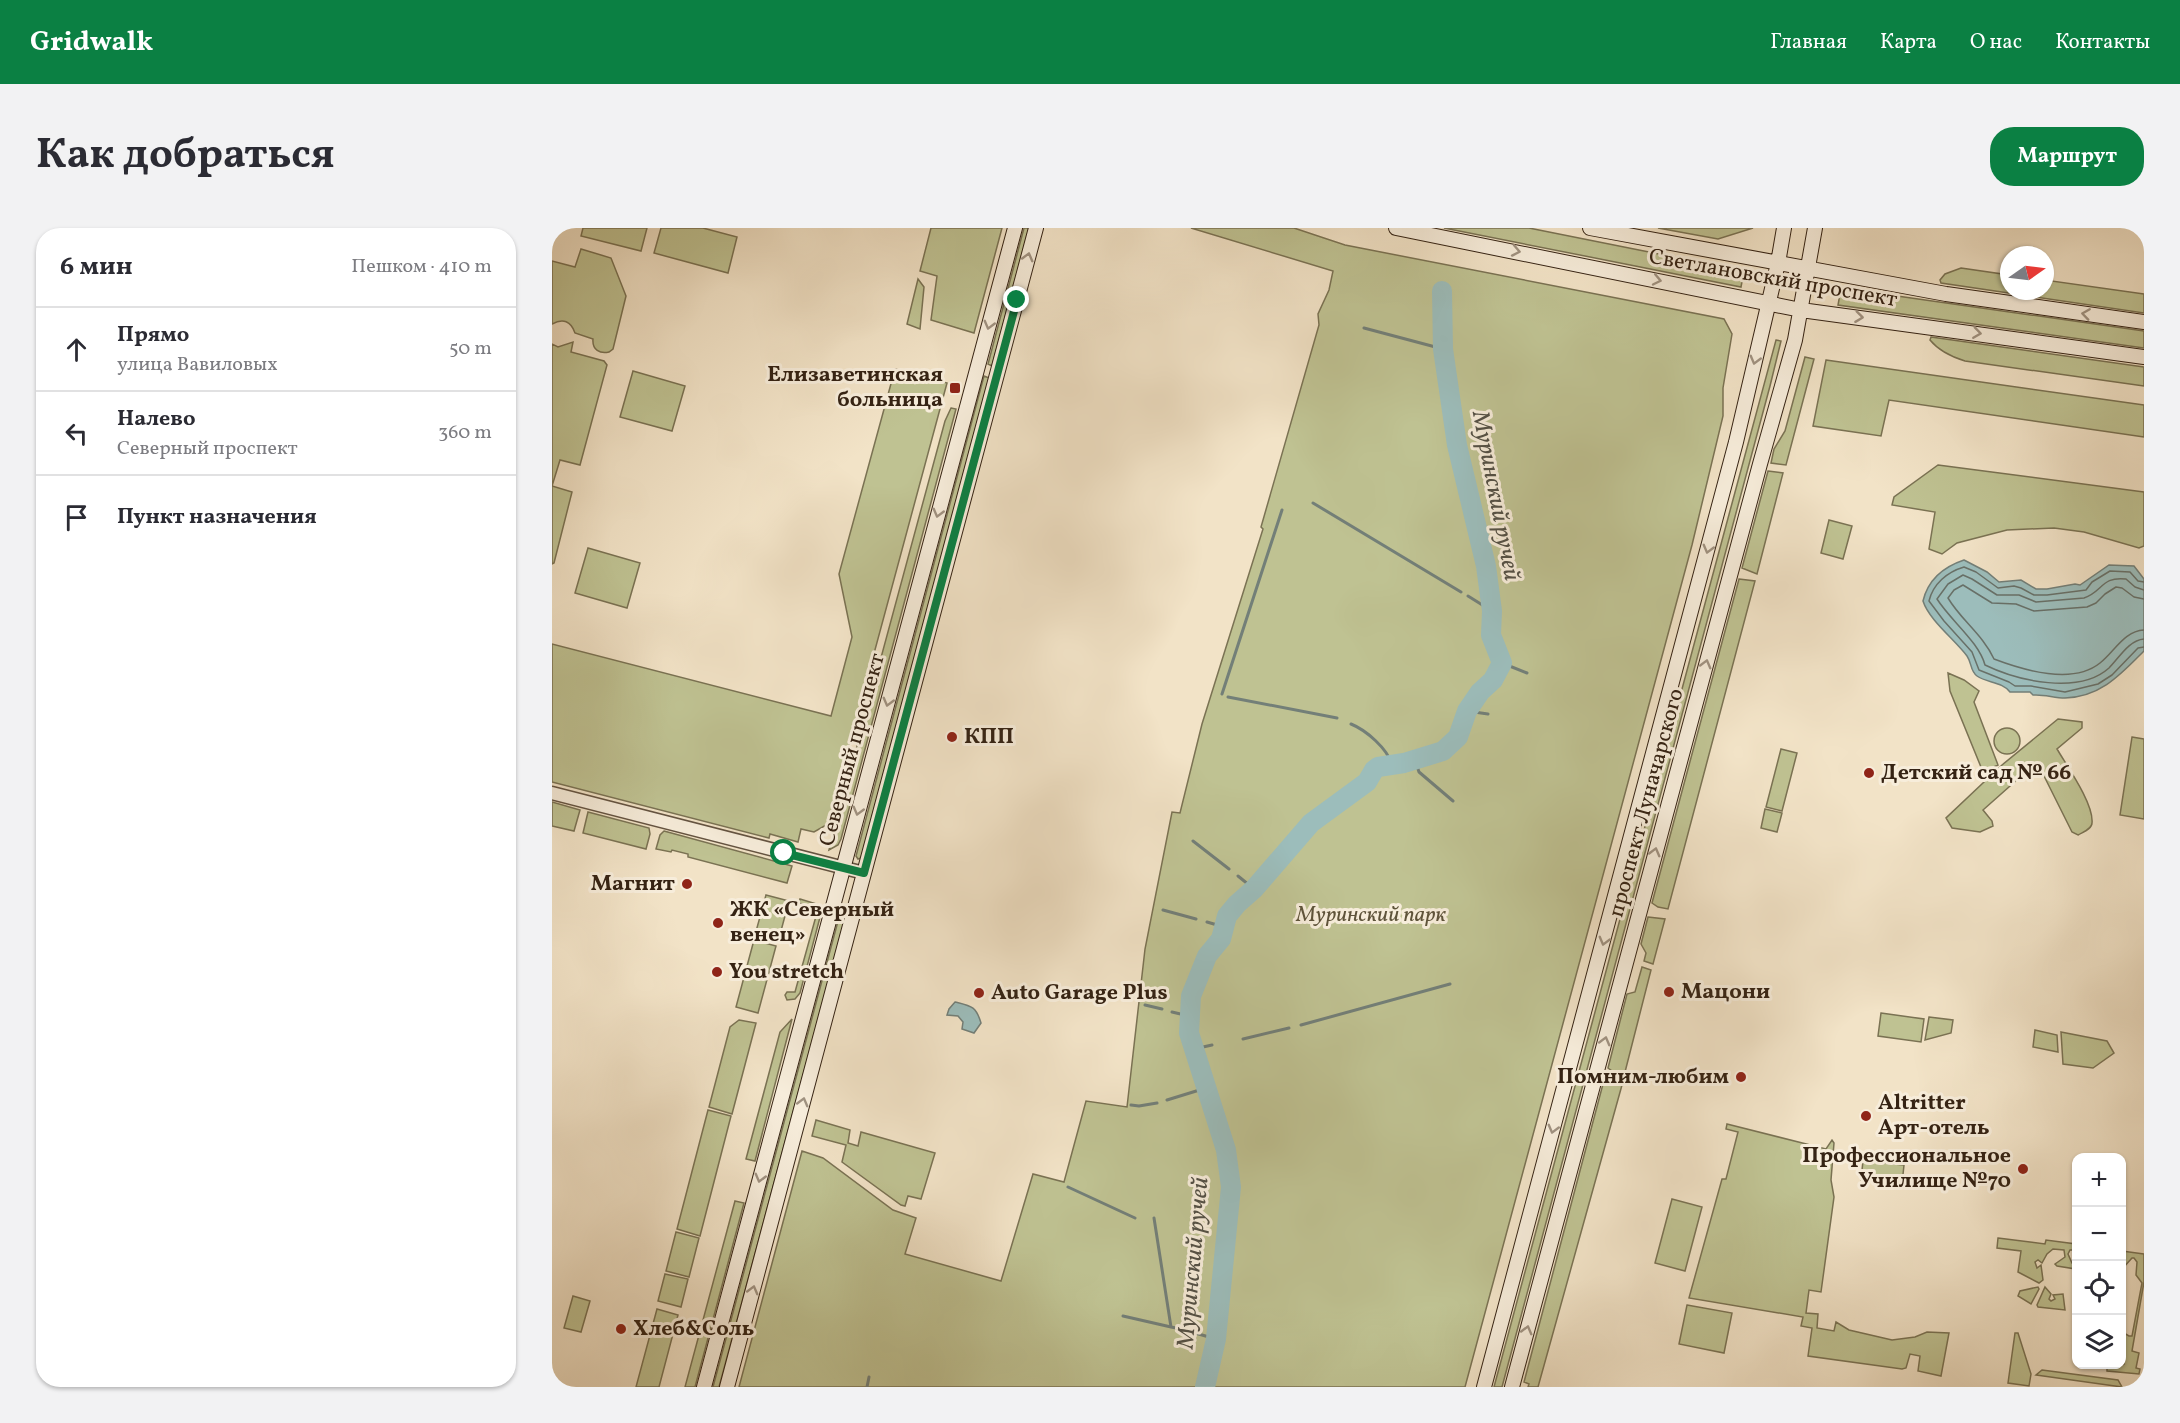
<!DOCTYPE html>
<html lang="ru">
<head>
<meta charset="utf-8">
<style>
  :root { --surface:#fff; --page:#f2f2f3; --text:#2b2b33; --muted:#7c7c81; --line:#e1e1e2; --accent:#0b8043 }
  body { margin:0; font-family:Vollkorn,serif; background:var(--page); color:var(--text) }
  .controls { position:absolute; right:18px; bottom:18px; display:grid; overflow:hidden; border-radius:12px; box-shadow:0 2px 4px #0004 }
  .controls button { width:54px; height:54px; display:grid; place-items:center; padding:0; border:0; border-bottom:2px solid var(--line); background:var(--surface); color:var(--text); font:30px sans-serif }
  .compass { position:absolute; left:1448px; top:18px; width:54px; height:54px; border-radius:50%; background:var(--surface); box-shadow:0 2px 4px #0004; rotate:76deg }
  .stop { position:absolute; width:18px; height:18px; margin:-14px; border:4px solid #0b8043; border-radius:50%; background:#fff }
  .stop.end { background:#0b8043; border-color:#fff; box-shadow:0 2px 6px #0008 }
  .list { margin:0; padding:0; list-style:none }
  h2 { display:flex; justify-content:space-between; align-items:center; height:78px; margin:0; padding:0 24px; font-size:26px }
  h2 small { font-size:20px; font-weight:400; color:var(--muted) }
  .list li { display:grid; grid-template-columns:39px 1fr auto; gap:18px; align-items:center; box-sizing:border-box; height:84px; padding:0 24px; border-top:2px solid var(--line) }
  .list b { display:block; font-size:22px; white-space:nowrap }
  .list p { margin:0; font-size:20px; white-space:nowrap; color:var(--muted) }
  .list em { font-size:20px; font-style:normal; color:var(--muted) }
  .icon { flex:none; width:33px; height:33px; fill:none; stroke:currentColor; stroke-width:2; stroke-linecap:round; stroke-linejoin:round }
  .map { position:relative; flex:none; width:1592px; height:1159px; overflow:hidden; border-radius:24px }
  header { display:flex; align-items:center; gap:36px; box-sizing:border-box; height:84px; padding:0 30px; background:var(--accent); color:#fff }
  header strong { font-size:28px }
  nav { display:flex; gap:33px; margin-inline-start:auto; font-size:21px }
  .intro { display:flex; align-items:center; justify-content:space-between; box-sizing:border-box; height:144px; padding:0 36px }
  h1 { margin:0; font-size:42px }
  .button { padding:15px 27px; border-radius:24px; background:var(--accent); color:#fff; font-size:21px; font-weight:700 }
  main { display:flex; gap:36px; padding:0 36px }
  aside { flex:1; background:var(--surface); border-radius:24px; box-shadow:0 2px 4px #0004 }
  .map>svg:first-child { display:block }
  .green { fill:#bfc292; stroke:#7a7253; stroke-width:1.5 }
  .water { fill:#9cbdbb; stroke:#737f78; stroke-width:1.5 }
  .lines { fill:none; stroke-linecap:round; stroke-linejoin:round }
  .shore { stroke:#687068; stroke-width:1.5 }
  .stream { stroke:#737f78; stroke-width:3 }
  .river { stroke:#9cbdbb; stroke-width:20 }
  .tertiary-casing { stroke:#645341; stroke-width:15 }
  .secondary-casing { stroke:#352314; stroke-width:16 }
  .tertiary { stroke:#f7eddb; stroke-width:12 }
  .secondary { stroke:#f7eddb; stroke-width:14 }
  .oneway { stroke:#a09281 }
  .route { stroke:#0b8043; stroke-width:8 }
  .poi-dot { fill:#8f2418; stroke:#f7eddb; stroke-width:2 }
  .labels { text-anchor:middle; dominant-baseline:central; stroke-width:6; stroke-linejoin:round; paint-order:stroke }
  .street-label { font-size:22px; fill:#352314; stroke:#f7eddb }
  .poi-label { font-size:22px; font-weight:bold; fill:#352314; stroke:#f7eddb; text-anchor:start }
  .park-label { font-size:22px; font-style:italic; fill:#5e533a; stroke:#f7eddb }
  .water-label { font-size:24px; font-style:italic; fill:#545146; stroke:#f7eddb }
</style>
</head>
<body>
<header>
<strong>Gridwalk</strong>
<nav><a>Главная</a><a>Карта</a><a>О нас</a><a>Контакты</a></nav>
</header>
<div class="intro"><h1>Как добраться</h1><a class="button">Маршрут</a></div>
<main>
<aside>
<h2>6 мин<small>Пешком · 410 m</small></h2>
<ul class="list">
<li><svg class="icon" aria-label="ahead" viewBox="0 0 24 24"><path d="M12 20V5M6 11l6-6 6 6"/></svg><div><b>Прямо</b><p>улица Вавиловых</p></div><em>50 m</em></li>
<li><svg class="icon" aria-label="left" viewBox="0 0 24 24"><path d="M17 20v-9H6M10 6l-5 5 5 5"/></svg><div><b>Налево</b><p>Северный проспект</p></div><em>360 m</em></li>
<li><svg class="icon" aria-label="arrive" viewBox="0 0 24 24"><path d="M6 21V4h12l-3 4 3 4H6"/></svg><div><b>Пункт назначения</b></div></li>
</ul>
</aside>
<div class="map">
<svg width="1592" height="1159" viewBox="0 0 1592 1159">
  <rect width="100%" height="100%" fill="#f2e3c7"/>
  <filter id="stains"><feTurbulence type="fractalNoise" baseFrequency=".00333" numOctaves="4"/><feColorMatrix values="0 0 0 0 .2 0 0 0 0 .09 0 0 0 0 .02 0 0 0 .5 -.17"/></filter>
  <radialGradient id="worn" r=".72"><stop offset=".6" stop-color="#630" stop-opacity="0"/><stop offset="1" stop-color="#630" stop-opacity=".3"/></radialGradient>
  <path class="green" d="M31,0H95L89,23L29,8Z
    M109,0H151L185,9L176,45L102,25Z
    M379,0H450L422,105L379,92L385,48L368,43Z
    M472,0H477L440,138L436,136Z
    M639,0H742L793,17L1172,91L1180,106L1171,160V188L1140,317L913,1159H187L250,923L271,930L341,982L364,990L353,1026L449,1053L481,946L512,954L534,873L575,879L593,721L620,584L628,585L650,496L711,301L709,299L767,97L766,86L777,62L781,43Z
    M892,0H977L1192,43L1189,59Z
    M1106,0H1201L1166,11Z
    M29,21L59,30L74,68L61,121L57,124C48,126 40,122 41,111L23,105C19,93 11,90 0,96V33L23,39Z
    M1409,40L1457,47V63H1493V52L1592,66V85L1389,55L1388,52L1393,46Z
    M366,51L372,59L368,101L355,96Z
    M1289,60L1592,103V120L1286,77Z
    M1379,109L1592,139V158L1413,133C1400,129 1387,123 1378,112Z
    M1224,112L1229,113L1218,158L950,1159H942Z
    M21,114L19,124L52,133L55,137L28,237L8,232L0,258L20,264L2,335L0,336V116L6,119Z
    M1253,129L1262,131L1234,237L1219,235L1222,221L1233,203Z
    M1274,132L1592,177V209L1337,172L1329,208L1261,198Z
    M343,141L395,155L276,596L262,604L249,601L246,614L218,606L217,610L0,554V416L279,488L300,409L287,346Z
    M81,143L133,158L120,203L68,189Z
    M432,148L437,150L309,630L306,631L304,628Z
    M399,180L404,181L289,611L286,617L277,622L393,193Z
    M1386,237L1592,264V318L1587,320L1532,304L1502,300L1455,302L1405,315L1390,326L1377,321L1383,284L1340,277L1342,269Z
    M1216,243L1231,245L1205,346L1190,340Z
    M1277,292L1300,298L1291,331L1269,325Z
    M36,320L88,335L75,380L23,365Z
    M1187,351L1203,353L1116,681L1106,679L1100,675Z
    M1396,445L1412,452L1427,463L1422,474L1446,537L1431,544L1398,463Z
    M1506,491L1530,494V500L1505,521C1515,538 1542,576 1540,595C1540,601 1531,604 1526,607L1520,604L1489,542L1475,543L1431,582L1440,593L1441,598L1428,604L1400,600L1394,590L1450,537Z
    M1442 513a13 13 0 1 1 26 0a13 13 0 1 1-26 0Z
    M1580,509L1592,511V591L1568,587Z
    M1229,521L1245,525L1230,583L1214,579Z
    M0,574L28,582L22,603L0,598Z
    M1213,581L1230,585L1225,604L1209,600Z
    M36,584L97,600L98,606L94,621L31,605Z
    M112,603L240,638L235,655L136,629V626L120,622L119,624L104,621L108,607Z
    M214,667L237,673L226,714L203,707Z
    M248,671L271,678L248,765L243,771L235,772L233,767L235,764H243L266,681L247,675Z
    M289,682L295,684L167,1159H161Z
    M1096,689L1113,691L1101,736L1092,733L1094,725L1089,716Z
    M202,712L224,718L206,785L184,779Z
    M1090,739L1099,742L1072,848L1063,845L1056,840L1075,766L1083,764Z
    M1329,785L1372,791L1369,814L1326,808Z
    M1377,789L1401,792L1399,805L1373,812Z
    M240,791L203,933L194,931L228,804Z
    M187,792L204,795L180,886L157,879L178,799Z
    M1483,802L1505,807L1506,824L1481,819Z
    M1509,804L1555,813L1562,825L1541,840L1511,836Z
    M1059,855L1070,857L986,1159H976L977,1156L972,1154L1051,856Z
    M156,882L179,888L148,1008L125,1001Z
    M264,892L298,902L296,915L306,918L309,904L383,925L369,971L356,968L353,978L349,977L290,934L294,917L260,908Z
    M1175,896L1274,921L1280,912L1282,915L1279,952L1282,969L1269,1064L1257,1062L1254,1085L1266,1086L1265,1100L1282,1103L1284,1094L1297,1102L1340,1112L1363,1109L1375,1104L1397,1105L1389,1148L1366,1143L1368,1128L1358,1126L1354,1140L1350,1141L1256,1128L1260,1100L1249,1098L1251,1089L1137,1070L1170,951H1174L1186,904L1174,901Z
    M1311,933L1352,937L1350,956L1309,952Z
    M1120,971L1150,979L1133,1043L1103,1035Z
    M183,973L192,975L143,1159H133Z
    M124,1004L147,1010L137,1049L114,1043Z
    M1446,1010L1493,1016L1494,1012L1524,1016V1022H1518L1516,1026L1520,1035L1524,1036V1041L1505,1038L1503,1036L1513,1029L1512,1022L1501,1021L1495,1026L1490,1035L1486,1032L1483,1034L1485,1040L1489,1037L1491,1052L1487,1055L1466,1044L1469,1023L1445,1020Z
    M1570,1023L1592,1026V1054L1580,1123L1587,1125L1584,1140L1588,1141L1587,1146L1555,1143V1137H1565L1566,1139L1572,1136L1570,1130L1573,1120L1570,1115V1100V1104L1577,1108H1580L1590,1055L1584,1047L1585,1034L1582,1030H1580L1570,1041Z
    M113,1046L136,1051L129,1079L106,1073Z
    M1486,1059L1487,1061L1479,1076L1466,1068L1468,1063Z
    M1493,1059L1499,1066L1497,1071L1499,1073L1503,1071L1501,1067L1511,1066L1513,1082L1486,1079L1485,1077Z
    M21,1068L38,1073L29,1104L12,1100Z
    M1135,1077L1180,1085L1172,1125L1127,1116Z
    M105,1081L126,1087L107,1159H84Z
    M1463,1105H1466L1479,1146L1477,1158L1456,1155Z
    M1490,1142L1566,1152L1570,1159L1484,1147Z"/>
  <path class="water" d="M1412,332L1435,344L1447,354L1469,352L1484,361H1495L1523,356L1528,357L1557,337L1582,338L1592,351V423C1569,446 1549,469 1513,470C1502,470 1492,466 1481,467L1478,464H1458C1451,454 1435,455 1425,448C1418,443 1420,435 1415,428C1403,412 1377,392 1371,373C1376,352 1391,339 1412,332Z
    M403,774C419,778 424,778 429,795L422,805L410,801L411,794L406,788L395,787L397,781Z"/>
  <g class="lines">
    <path class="shore" d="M1592,354L1586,353L1578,344L1558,343L1540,354L1534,362L1495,367H1482L1469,360L1462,358L1446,360L1424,344L1412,339C1395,344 1381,356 1377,373L1392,393L1420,424L1427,442L1457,454L1463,458H1479L1513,464L1546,456L1560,447L1586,420L1592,419
      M1592,362L1583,359L1574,351C1549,348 1551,364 1532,370L1484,374L1467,367H1445L1420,351L1411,347L1396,356L1385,371C1399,393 1427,414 1433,437C1466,453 1527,467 1557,440C1567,430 1577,412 1592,411
      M1592,371L1582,369L1570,360L1564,359L1553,366L1544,375L1535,379L1482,383L1464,376L1440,375L1411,357L1402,362L1396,370C1409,392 1431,407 1442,431C1471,442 1521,457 1548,435C1563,423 1572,403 1592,402"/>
    <path class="stream" d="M812,100L891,121
      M761,275L909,364
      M916,368L940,383
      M950,435L975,445
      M670,466L730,282
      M676,469L785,490
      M915,483L936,486
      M799,496C814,502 836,521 840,537
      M863,532L867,544L901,573
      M641,613L677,641
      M686,648L702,661
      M611,682L644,691
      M655,694L672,699
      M593,777L610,781
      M620,784L637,788
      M749,797L898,756
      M691,811L737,800
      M642,821L660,817
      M615,872L654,860
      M579,877L587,878L605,875
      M516,959L583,990
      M602,990L619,1099L624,1100
      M571,1088L619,1099
      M636,1103L664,1111
      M315,1159L317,1149"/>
    <path class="river" d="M653,1159L664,1111L679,959L674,922L637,805L639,768L655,728L669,711L675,688L685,676L702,661L759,595L815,554L822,542L826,539L852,535L891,523L906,509L915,483L928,464L941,452L950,435L939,407L940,383L934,338L905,217L891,121L890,63"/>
    <defs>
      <path id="tertiary" d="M0,565L312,645"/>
      <path id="secondary" d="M844,0L1249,82L1592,129
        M1038,0L1394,66L1592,94
        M152,1159L463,0
        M175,1159L484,0
        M932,1159L1184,214L1226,35L1232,0
        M960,1159L1208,236L1243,112L1263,0"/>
    </defs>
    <use href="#tertiary" class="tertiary-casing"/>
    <use href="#secondary" class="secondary-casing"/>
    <use href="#tertiary" class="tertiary"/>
    <use href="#secondary" class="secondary"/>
  </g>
  <defs><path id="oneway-chevron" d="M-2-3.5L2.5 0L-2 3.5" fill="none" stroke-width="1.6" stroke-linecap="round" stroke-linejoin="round" transform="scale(1.5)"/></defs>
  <g class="oneway">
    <use href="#oneway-chevron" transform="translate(964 23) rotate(11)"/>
    <use href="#oneway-chevron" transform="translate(476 29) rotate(-75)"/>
    <use href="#oneway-chevron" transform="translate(1105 52) rotate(12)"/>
    <use href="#oneway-chevron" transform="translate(1534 86) rotate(-172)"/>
    <use href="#oneway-chevron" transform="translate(1307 89) rotate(7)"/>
    <use href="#oneway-chevron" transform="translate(437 97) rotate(105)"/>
    <use href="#oneway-chevron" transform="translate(1425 105) rotate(8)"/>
    <use href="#oneway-chevron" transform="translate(1203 132) rotate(105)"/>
    <use href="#oneway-chevron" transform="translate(386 285) rotate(105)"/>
    <use href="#oneway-chevron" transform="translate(1156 321) rotate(105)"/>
    <use href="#oneway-chevron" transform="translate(1154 436) rotate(-75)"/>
    <use href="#oneway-chevron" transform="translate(336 474) rotate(105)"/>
    <use href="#oneway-chevron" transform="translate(306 583) rotate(105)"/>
    <use href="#oneway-chevron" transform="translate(1103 624) rotate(-75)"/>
    <use href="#oneway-chevron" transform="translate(1052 713) rotate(105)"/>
    <use href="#oneway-chevron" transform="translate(1053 813) rotate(-75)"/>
    <use href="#oneway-chevron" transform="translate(251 874) rotate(-75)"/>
    <use href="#oneway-chevron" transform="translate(1001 901) rotate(105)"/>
    <use href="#oneway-chevron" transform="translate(208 950) rotate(105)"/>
    <use href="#oneway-chevron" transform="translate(201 1062) rotate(-75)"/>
    <use href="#oneway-chevron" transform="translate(975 1102) rotate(-75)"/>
  </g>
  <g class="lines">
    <path class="route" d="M232,625L312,645L465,72"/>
  </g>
  <g class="poi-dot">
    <rect x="397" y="154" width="12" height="12" rx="3"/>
    <circle cx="400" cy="509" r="6"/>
    <circle cx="1317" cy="545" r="6"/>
    <circle cx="135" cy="656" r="6"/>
    <circle cx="166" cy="695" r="6"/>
    <circle cx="165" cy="744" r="6"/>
    <circle cx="1117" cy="764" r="6"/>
    <circle cx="427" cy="765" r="6"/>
    <circle cx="1189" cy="849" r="6"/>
    <circle cx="1314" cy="888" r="6"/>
    <circle cx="1471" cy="941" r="6"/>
    <circle cx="69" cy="1101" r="6"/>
  </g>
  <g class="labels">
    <g class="street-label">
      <text transform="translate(1221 51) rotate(10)">Светлановский проспект</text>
      <text transform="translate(301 522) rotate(-75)">Северный проспект</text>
      <text transform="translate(1095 575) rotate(-75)">проспект Луначарского</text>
    </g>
    <g class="poi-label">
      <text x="391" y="147" text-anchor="end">Елизаветинская<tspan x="391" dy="25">больница</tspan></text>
      <text x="412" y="509">КПП</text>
      <text x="1329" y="545">Детский сад № 66</text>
      <text x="123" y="656" text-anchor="end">Магнит</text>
      <text x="178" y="682">ЖК «Северный<tspan x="178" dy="25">венец»</tspan></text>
      <text x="177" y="744">You stretch</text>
      <text x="1129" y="764">Мацони</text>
      <text x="439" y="765">Auto Garage Plus</text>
      <text x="1177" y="849" text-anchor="end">Помним-любим</text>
      <text x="1326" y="875">Altritter<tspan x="1326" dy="25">Арт-отель</tspan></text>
      <text x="1459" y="928" text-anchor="end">Профессиональное<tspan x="1459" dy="25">Училище №70</tspan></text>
      <text x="81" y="1101">Хлеб&amp;Соль</text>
    </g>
    <g class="park-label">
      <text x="819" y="687">Муринский парк</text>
    </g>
    <g class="water-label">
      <text transform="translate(943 268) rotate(79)">Муринский ручей</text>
      <text transform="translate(642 1035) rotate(-85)">Муринский ручей</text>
    </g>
  </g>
  <rect width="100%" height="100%" filter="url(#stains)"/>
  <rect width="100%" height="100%" fill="url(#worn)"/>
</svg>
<div class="controls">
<button>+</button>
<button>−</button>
<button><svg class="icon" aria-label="locate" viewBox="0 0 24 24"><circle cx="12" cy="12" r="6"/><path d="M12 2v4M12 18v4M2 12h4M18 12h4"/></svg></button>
<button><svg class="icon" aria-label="layers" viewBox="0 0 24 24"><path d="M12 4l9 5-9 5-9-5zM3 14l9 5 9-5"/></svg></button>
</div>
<svg class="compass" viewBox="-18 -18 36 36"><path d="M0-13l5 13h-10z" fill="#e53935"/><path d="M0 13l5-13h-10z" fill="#7c7c81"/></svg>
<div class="stop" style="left:232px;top:625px"></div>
<div class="stop end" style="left:465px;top:72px"></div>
</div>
</main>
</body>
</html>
